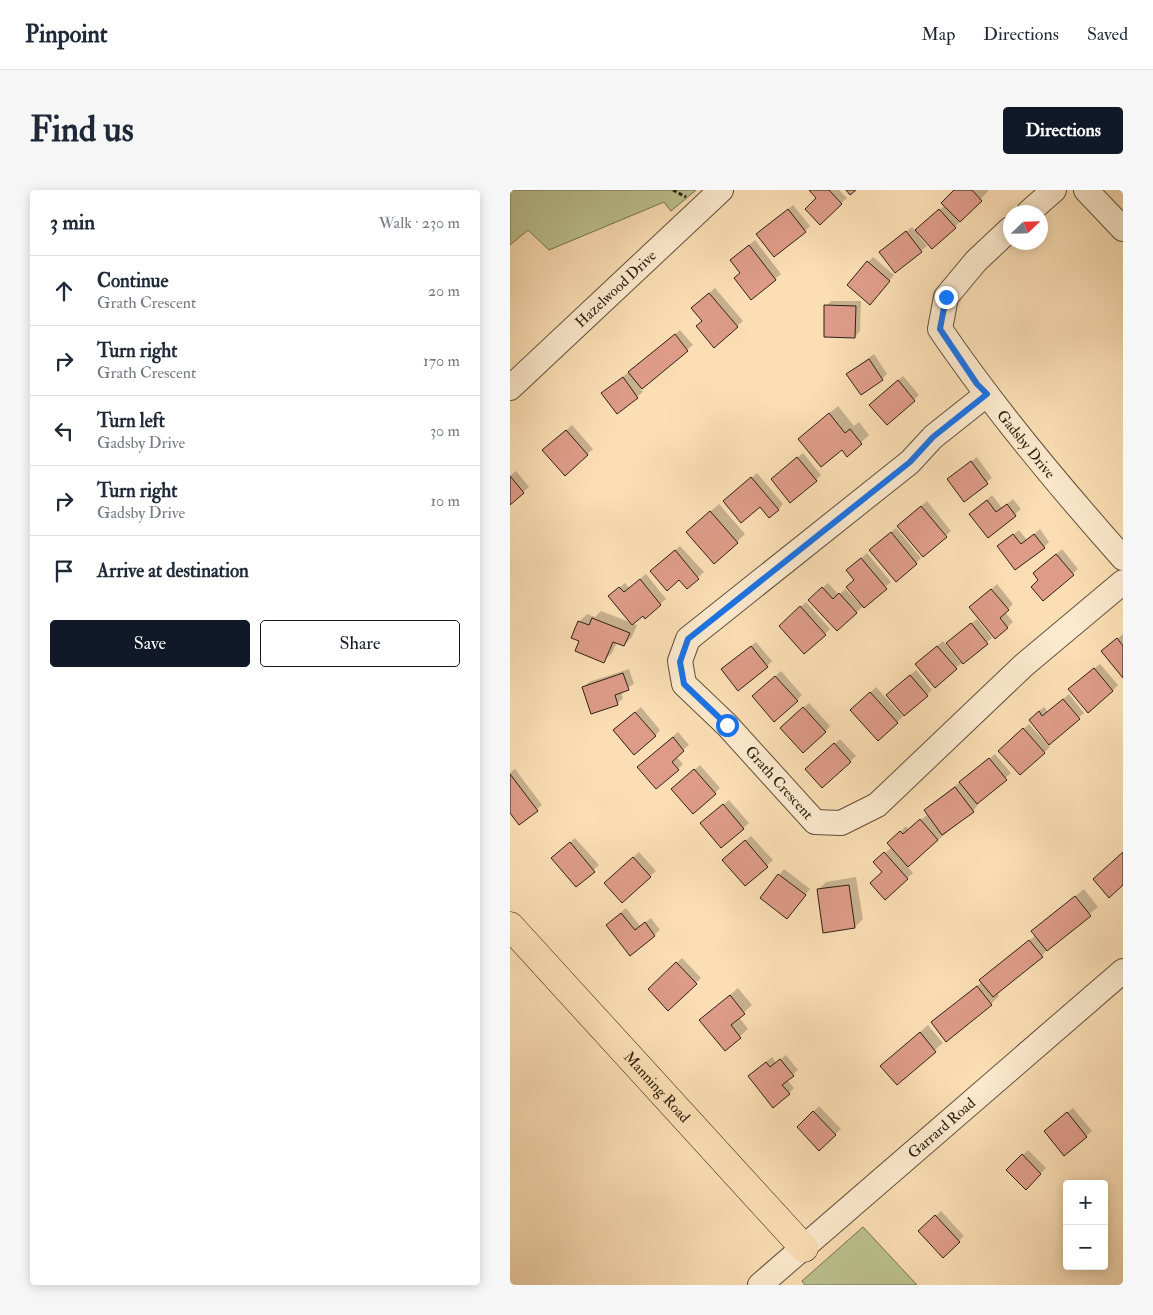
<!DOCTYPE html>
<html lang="en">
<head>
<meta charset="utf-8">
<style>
  :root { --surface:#fff; --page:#f6f6f7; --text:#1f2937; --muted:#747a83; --line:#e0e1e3; --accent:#111827 }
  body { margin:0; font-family:"IM FELL Double Pica",serif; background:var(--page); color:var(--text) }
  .controls { position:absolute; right:15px; bottom:15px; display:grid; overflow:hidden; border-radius:5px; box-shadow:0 2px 12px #0003 }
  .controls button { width:45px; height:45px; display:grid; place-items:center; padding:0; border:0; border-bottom:1px solid var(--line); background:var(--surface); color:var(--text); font:25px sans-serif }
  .compass { position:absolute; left:493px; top:15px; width:45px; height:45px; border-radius:50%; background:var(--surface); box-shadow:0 2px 12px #0003; rotate:67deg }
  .stop { position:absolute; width:15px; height:15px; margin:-11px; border:4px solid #1a73e8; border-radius:50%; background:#fff }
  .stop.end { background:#1a73e8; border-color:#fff; box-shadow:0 1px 5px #0008 }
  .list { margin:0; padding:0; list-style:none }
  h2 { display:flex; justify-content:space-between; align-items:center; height:65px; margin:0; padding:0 20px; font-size:21px }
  h2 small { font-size:16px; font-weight:400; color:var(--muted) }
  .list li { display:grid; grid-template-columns:32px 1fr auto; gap:15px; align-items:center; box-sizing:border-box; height:70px; padding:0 20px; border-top:1px solid var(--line) }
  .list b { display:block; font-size:19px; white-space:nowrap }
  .list p { margin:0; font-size:16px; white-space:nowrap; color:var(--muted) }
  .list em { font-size:16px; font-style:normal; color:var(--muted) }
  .actions { display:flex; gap:10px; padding:15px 20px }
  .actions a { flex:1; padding:11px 0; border:1px solid var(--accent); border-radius:5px; text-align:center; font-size:18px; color:var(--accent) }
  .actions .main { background:var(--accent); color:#fff }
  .icon { flex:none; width:28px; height:28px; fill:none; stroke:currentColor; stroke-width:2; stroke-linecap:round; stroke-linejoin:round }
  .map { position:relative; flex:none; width:613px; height:1095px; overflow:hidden; border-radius:5px }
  header { display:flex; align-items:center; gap:30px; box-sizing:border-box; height:70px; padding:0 25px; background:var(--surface); border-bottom:1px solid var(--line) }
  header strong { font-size:24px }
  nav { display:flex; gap:28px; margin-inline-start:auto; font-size:18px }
  .intro { display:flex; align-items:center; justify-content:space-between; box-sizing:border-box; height:120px; padding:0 30px }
  h1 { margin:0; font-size:35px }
  .button { padding:12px 22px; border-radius:5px; background:var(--accent); color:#fff; font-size:18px; font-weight:700 }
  main { display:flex; gap:30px; padding:0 30px }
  aside { flex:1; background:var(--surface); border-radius:5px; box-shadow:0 2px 12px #0003 }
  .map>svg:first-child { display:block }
  .green { fill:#bcc28f; stroke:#747151 }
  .shadow { fill:#0003 }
  .building { fill:#de9c88; stroke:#2c2013 }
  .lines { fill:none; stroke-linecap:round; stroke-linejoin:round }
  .minor-casing { stroke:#60503b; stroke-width:26 }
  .major-casing { stroke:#2c2013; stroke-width:29 }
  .path { stroke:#2c2013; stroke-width:3; stroke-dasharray:4 2.5; stroke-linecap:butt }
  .minor { stroke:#fceace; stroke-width:24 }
  .major { stroke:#fbdeb4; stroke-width:28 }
  .route { stroke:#1a73e8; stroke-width:6 }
  .labels { text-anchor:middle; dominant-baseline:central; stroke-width:5; stroke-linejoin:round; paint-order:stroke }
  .street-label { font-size:15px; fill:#2c2013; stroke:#fceace }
</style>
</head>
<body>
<header>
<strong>Pinpoint</strong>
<nav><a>Map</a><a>Directions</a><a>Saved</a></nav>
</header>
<div class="intro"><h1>Find us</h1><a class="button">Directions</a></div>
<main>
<aside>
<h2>3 min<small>Walk · 230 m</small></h2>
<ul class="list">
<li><svg class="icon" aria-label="ahead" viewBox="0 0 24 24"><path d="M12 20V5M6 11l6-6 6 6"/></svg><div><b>Continue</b><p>Grath Crescent</p></div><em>20 m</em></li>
<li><svg class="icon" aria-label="right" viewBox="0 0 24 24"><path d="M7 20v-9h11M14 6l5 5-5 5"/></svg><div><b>Turn right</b><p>Grath Crescent</p></div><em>170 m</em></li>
<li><svg class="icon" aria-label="left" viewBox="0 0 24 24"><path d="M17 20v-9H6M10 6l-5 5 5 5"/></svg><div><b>Turn left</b><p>Gadsby Drive</p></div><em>30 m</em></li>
<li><svg class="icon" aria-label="right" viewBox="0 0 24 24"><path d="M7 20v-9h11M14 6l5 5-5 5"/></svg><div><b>Turn right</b><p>Gadsby Drive</p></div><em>10 m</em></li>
<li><svg class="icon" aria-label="arrive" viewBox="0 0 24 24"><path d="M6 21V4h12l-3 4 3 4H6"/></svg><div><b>Arrive at destination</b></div></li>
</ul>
<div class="actions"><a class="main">Save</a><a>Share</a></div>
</aside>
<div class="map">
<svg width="613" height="1095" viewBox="0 0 613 1095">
  <rect width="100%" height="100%" fill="#fbdeb4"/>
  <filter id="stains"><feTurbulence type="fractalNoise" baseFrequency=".004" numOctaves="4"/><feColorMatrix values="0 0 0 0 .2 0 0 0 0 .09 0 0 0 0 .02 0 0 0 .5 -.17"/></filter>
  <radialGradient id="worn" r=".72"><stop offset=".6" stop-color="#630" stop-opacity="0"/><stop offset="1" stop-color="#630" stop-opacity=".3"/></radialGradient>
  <path class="green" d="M0,0H186L161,21L154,12L39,60L18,40L0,55Z
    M353,1037L407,1095H295L292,1091Z"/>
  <path class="shadow" d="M300,0H329L337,8L310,33L308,8Z
    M446,0H479L445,37L408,45L417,56L385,81L376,57L402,37L406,42L435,15Z
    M283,15L300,36L295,41L253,39Z
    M245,50L271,84L265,89L231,82L221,70Z
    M363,67L384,85L365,108L358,72Z
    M205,98L233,131L204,156L188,113Z
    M321,111H351L350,141L345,147L316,116Z
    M170,140L183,155L130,198L133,202L107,222L93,203Z
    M364,164L377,184L372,189L338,184Z
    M393,186L409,205L404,210L366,209Z
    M328,216L344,236L349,232L359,245L337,265L332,258L298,241Z
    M62,235L83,259L55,284L39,255Z
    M293,263L311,285L306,290L268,284Z
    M467,267L482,288L454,310L444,284Z
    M6,281L19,297L0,313V286Z
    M247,283L273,314L268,320L220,306Z
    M482,305L492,318L503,309L511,319L479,347L460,324Z
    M417,311L441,341L413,365L394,330Z
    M209,314L235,344L227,352L186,334Z
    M386,338L411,368L406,373L366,355Z
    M530,339L539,352L534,357L489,356L509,340L517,350Z
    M170,356L194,382L177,397L169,389L147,376Z
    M552,359L568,379L533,410L530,378Z
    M357,363L381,392L327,439L300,410L318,393L329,405L335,399L349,413L350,412L343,375Z
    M136,384L156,409L135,427L133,425L122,433L127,435L122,447L114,455L107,452L102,463L94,471L71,451L69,432L77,424L85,427L91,421L122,433L105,401L115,393L119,398Z
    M487,394L503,414L495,422L503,432L486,447L466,412Z
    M296,412L320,439L315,444L276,430Z
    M467,429L482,448L446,478L411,469L433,451L450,472L452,470L443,448Z
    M613,444V486L598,456Z
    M246,452L262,471L257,476L218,474Z
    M590,474L608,495L603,500L565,494Z
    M119,479L124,494L111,502L113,508L108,513L82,522L74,497L79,492Z
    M406,480L422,500L417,505L383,500Z
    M271,481L292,505L287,510L249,501Z
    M366,497L393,527L368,549L347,515Z
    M559,504L574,523L540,553L525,524L534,517L538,522Z
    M299,513L320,536L315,542L277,533Z
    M131,517L150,540L145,546L110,535Z
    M519,534L540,557L510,584L495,556Z
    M168,542L179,555L166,566L173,574L168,579L134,572Z
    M330,549L346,566L312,596L302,574Z
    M485,564L501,583L466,613L468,615L463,621L397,676L403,683L375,708L373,682L365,672L382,657L384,648L396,636L399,640L418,624L421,615Z
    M190,575L210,598L205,603L168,594Z
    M5,579L32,615L10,633L0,621V583Z
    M219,610L239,633L212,656L197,628Z
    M241,646L263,670L236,695L219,665Z
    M65,648L89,675L66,696L48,663Z
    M129,662L146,681L112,711L101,688Z
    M274,679L300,699L277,727L251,708Z
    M346,687L353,729L345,737L308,700L316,692Z
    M574,699L588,717L539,757L532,766L487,803L489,806L481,814L436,850L422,832L472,792L471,790L479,782L526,745L531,734Z
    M116,718L130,736L141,728L150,740L121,764L97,735Z
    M172,768L191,788L158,819L139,799Z
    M228,798L242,815L229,827L238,839L215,860L191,830Z
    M418,835L433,853L387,893L380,868Z
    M276,865L288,880L277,890L284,898L279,903L244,881L262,867L266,873Z
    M309,916L331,939L309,959L288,937Z
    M563,918L582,941L576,946L541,936Z
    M518,960L536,978L516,998L498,980Z
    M431,1021L454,1046L433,1066L410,1041Z"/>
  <path class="building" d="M299,0H319L332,14L310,35L295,19L306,8Z
    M336,0H346L340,5Z
    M444,0H462L472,11L450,32L431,13Z
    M278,19L296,42L264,67L246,44Z
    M429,19L446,38L422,59L405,40Z
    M396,41L412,62L385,83L369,62Z
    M239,55L266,90L241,110L224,88L230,83L220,70Z
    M357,71L380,91L360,115L337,95Z
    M199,103L228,137L204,158L186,136L192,131L181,118Z
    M314,115L346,116L345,148L314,147Z
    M165,144L178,161L132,199L118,182Z
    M359,169L373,190L351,205L336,184Z
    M113,187L128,208L107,224L91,203Z
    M388,190L405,211L377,235L359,215Z
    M319,223L335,243L340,239L352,254L337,267L332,260L311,277L288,249Z
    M56,240L78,265L55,286L32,260Z
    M287,267L307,291L280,313L261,289Z
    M461,271L478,294L454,312L437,289Z
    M0,286L14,303L0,315Z
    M241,287L269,320L259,328L250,317L231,333L213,311Z
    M477,310L486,322L497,314L506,326L478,348L459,324Z
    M411,316L437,347L413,367L387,336Z
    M200,321L228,353L204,374L176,342Z
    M381,342L407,374L386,392L359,360Z
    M503,344L511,354L524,344L535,358L505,380L487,356Z
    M165,360L189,389L177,399L169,390L157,401L140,381Z
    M546,364L564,385L533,411L521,397L528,390L523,383Z
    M351,368L377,399L354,418L336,397L344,390L336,380Z
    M130,389L151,415L135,429L133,426L122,435L98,406L109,397L114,402Z
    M312,397L323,409L329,403L347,423L327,441L298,410Z
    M481,399L499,420L490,428L498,438L485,449L459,417Z
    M290,416L316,445L294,464L269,436Z
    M82,428L120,443L114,456L103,452L94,473L65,461L69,451L61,448L68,431L79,435Z
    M461,433L478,454L453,474L436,453Z
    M607,448L613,456V488L591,461Z
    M241,456L258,477L228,501L211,479Z
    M427,456L447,479L425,498L405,474Z
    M584,478L603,501L578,523L558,499Z
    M113,483L119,500L105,505L108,515L81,524L72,497Z
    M400,485L418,506L394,526L376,505Z
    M265,486L288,511L264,532L242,506Z
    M360,502L388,533L368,551L340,520Z
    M553,509L570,529L539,555L519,530L529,521L532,526Z
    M293,517L316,542L293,563L270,538Z
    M125,522L146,546L124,565L103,540Z
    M513,538L535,563L510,585L488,561Z
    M163,547L174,561L162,572L169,580L146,599L127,577Z
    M324,553L341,572L312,598L295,579Z
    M479,568L497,590L467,614L449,592Z
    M184,579L206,604L183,624L161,599Z
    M0,584L28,621L9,635L0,623Z
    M445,597L464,622L432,645L414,620Z
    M213,614L234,639L211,658L190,633Z
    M410,629L428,650L398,677L377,653L390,641L393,644Z
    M235,650L258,677L235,696L212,670Z
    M60,652L85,682L66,697L41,668Z
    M374,662L398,689L375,710L360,693L372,682L363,672Z
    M613,662V695L599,708L583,689Z
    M123,667L141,687L112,713L94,693Z
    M268,684L296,705L277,729L250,708Z
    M339,695L345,738L313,743L307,699Z
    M565,706L581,726L537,761L521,741Z
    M111,723L125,740L135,732L145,746L120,766L96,735Z
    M519,750L533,767L483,807L469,790Z
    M166,772L187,794L158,821L138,799Z
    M467,796L482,815L436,852L421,832Z
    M220,805L235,824L221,835L231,848L215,861L189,830Z
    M410,842L426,862L387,895L370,876Z
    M270,869L284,886L272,895L280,904L263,918L238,886L256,872L260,877Z
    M303,921L326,945L309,961L287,937Z
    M557,922L577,947L554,966L534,941Z
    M512,964L531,984L516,1000L496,980Z
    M425,1025L450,1052L433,1068L408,1041Z"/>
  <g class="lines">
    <defs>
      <g id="minor">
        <path d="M576,0L613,39"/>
        <path d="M519,22L544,0"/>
        <path id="s1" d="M500,39L466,71L436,107L430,139C485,220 548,295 613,368"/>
        <path id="s2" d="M0,198L211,0"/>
        <path id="s3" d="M477,204L423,247L400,272L178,449L170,471L174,494L217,535L305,632L331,633L367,615L514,475L613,392"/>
        <path id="s4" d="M250,1095L613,781"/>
      </g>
      <g id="major">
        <path id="s5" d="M0,736L294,1058"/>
      </g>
    </defs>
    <use href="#minor" class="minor-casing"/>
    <use href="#major" class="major-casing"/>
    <path class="path" d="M163,0L176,7"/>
    <use href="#minor" class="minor"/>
    <use href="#major" class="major"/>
  </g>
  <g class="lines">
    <path class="route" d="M217,535L174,494L170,472L178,449L400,272L423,247L477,204L467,194L430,139L436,107"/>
  </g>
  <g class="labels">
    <g class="street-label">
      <text stroke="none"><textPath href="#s2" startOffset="145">Hazelwood Drive</textPath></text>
      <text stroke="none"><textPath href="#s1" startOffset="270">Gadsby Drive</textPath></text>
      <text stroke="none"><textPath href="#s3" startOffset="571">Grath Crescent</textPath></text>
      <text stroke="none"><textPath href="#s5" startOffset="218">Manning Road</textPath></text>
      <text stroke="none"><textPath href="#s4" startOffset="240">Garrard Road</textPath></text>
    </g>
  </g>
  <rect width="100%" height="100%" filter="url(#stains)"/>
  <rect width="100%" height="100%" fill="url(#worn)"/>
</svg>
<div class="controls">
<button>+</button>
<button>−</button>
</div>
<svg class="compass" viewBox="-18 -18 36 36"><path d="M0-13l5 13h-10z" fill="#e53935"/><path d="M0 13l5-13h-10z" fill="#747a83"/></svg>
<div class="stop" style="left:217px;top:535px"></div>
<div class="stop end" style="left:436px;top:107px"></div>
</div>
</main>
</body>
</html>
